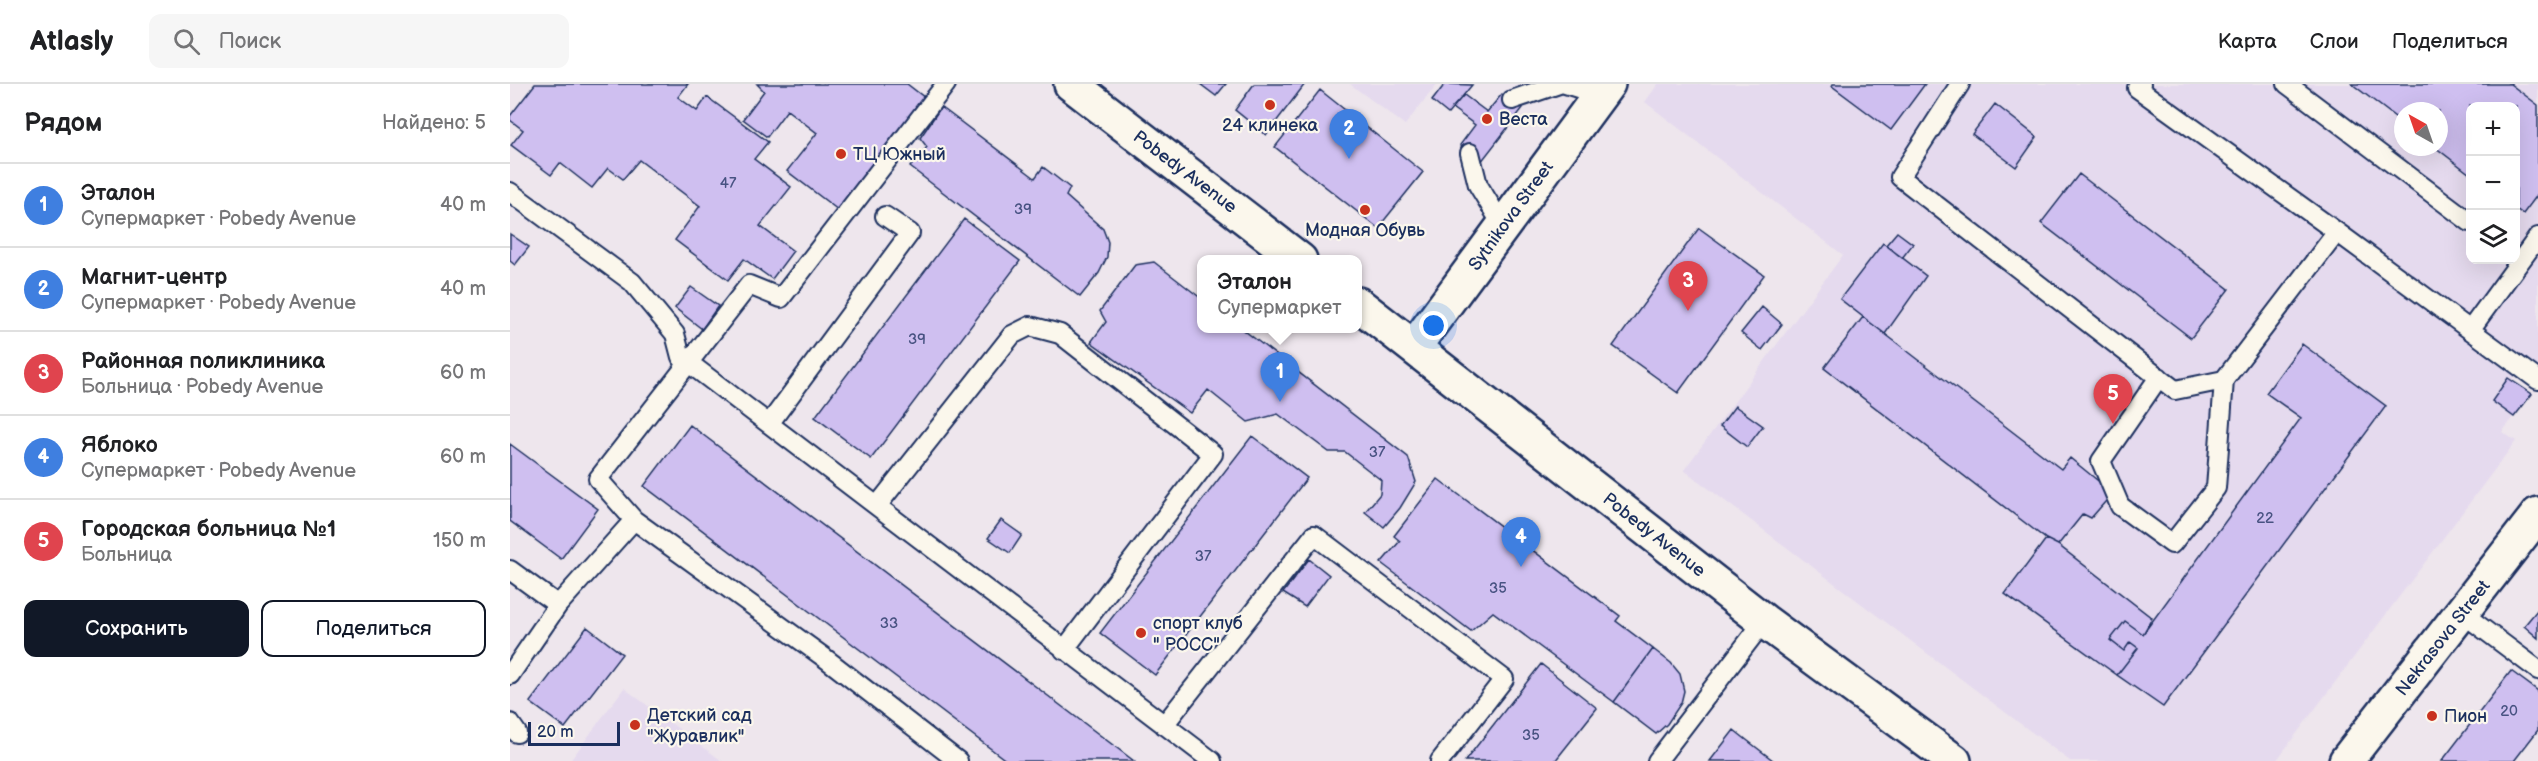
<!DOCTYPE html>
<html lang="ru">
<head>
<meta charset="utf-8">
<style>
  :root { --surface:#fff; --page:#f6f6f6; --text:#202124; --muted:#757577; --line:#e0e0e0; --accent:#111827 }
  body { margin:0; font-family:"Balsamiq Sans",sans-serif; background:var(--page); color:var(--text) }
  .controls { position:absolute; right:18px; top:18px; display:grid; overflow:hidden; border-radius:12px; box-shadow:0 6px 24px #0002 }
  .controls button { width:54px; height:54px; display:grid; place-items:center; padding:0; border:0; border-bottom:2px solid var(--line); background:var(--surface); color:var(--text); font:30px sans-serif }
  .compass { position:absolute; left:1884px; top:18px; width:54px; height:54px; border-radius:50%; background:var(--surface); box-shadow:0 6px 24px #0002; rotate:320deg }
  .scale { position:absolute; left:18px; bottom:15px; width:92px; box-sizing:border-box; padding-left:6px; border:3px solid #1b2f5e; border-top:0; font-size:16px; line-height:21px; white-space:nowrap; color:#1b2f5e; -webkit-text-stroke:4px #fbf7ec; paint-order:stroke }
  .you { position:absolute; left:924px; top:242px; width:21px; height:21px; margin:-15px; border:4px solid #fff; border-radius:50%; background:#1a73e8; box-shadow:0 0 0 9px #1a73e833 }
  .badge { display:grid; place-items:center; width:39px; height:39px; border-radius:50%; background:var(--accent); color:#fff; font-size:20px; font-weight:700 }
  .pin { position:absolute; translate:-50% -50px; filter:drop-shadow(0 2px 3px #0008) }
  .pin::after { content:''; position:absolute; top:32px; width:21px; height:18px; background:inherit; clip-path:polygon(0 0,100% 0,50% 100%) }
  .popup { position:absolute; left:687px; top:171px; width:165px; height:78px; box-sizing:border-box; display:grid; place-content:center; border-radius:12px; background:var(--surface); filter:drop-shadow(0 2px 4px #0005); font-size:20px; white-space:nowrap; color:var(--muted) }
  .popup b { font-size:22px; color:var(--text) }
  .popup::after { content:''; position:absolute; left:50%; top:100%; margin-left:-12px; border:12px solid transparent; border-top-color:var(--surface) }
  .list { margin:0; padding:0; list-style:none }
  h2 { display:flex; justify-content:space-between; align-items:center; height:78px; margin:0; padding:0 24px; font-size:26px }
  h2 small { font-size:20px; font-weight:400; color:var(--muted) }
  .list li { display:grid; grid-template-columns:39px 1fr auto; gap:18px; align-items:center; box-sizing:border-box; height:84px; padding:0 24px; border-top:2px solid var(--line) }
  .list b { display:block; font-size:22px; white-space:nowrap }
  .list p { margin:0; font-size:20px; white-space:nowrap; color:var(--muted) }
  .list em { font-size:20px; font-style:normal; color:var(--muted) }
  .actions { display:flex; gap:12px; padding:18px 24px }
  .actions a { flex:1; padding:14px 0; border:2px solid var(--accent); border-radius:12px; text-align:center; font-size:21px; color:var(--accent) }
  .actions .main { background:var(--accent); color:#fff }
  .icon { flex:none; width:33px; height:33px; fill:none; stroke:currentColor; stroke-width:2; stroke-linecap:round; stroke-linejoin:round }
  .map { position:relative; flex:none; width:2028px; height:677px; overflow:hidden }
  header { display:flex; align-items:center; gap:36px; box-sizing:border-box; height:84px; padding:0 30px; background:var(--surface); border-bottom:2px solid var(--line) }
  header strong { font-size:28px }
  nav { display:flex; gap:33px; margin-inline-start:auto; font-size:21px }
  .search { width:420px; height:54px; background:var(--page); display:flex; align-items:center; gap:15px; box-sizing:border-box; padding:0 21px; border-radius:12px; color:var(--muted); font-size:22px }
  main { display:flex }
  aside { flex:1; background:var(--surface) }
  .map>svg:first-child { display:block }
  .built { fill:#e5daee; fill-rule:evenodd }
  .building { fill:#cfbff0; stroke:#1b2f5e; stroke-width:1.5 }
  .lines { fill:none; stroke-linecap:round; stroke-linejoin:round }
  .lane-casing { stroke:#1b2f5e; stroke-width:22 }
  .street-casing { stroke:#1b2f5e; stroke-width:38 }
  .secondary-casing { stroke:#1b2f5e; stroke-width:38 }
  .lane { stroke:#fbf7ec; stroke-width:18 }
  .street { stroke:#fbf7ec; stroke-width:33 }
  .secondary { stroke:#fbf7ec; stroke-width:33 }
  .poi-dot { fill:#c8321e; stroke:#fbf7ec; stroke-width:2 }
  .labels { text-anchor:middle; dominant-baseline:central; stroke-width:4.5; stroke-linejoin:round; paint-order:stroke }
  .number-label { font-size:15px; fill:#485382 }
  .poi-label { font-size:18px; fill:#1b2f5e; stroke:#fbf7ec; text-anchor:start }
  .street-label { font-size:18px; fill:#1b2f5e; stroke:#fbf7ec }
</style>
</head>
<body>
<header>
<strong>Atlasly</strong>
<div class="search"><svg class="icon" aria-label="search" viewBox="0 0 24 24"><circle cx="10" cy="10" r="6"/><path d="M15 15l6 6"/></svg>Поиск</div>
<nav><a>Карта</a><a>Слои</a><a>Поделиться</a></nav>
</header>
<main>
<aside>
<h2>Рядом<small>Найдено: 5</small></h2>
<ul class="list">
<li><span class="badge" style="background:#3f7fe0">1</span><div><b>Эталон</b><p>Супермаркет · Pobedy Avenue</p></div><em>40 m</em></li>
<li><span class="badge" style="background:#3f7fe0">2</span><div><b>Магнит-центр</b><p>Супермаркет · Pobedy Avenue</p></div><em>40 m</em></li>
<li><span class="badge" style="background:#e0444e">3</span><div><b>Районная поликлиника</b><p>Больница · Pobedy Avenue</p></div><em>60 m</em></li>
<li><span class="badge" style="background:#3f7fe0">4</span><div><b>Яблоко</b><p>Супермаркет · Pobedy Avenue</p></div><em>60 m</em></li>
<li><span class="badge" style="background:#e0444e">5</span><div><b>Городская больница №1</b><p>Больница</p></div><em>150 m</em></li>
</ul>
<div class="actions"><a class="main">Сохранить</a><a>Поделиться</a></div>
</aside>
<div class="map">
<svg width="2028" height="677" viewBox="0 0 2028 677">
  <rect width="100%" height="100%" fill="#eee6ed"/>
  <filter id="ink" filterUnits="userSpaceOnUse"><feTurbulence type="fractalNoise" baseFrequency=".0167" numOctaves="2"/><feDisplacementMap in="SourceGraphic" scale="12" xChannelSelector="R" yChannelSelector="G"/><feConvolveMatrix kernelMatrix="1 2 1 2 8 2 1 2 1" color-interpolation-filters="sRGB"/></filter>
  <g filter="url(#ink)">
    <path class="built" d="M840,0H927L895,41Z
      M1148,0H2028V286L2016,277L2002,296L1998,295L1982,317L2004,333L1992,348L2006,357L1766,677H1560L1174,386L1333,171L1135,18ZM1960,22H2006V176H1960ZM1893,27H1929V63H1893Z
      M114,604L212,677H60Z"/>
    <path class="building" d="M25,0H178L168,13L187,27L197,13L258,58L244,75L281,103L250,142L283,167L262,195L234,175L218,196L165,156L190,122L129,76L113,95L98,84L82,104L50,79L41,91L1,61L13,46L0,36V32Z
      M247,0H397L415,14L328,126L277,87L307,49L277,26L257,53L233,35L254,7Z
      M690,0H716L706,12Z
      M744,0H795L756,51L725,26Z
      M935,0L962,1L938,30L922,17Z
      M1323,0H1415L1381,46L1322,2Z
      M1842,0H2000L2028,21V110L2013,130L2006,125V22H1960V90L1925,63H1929V27H1893V39Z
      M810,6L913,88L868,144L765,63Z
      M992,10L1013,24L971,78L950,61L965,41L942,24L954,11L977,28Z
      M1485,20L1527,53L1506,83L1462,50Z
      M431,23L525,94L533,83L560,104L556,112L593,145L598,158L597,173L589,189L570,213L400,83L417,63L410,54Z
      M1569,90L1719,205L1681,254L1531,139Z
      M454,135L510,177L361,375L305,333Z
      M1189,144L1254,191L1168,309L1103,262Z
      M1387,148L1403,160L1392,174L1376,161Z
      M0,150L19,163L5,181L0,177Z
      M1373,159L1416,192L1375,250L1330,215Z
      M644,178L692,215V244H731L898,373L906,398L890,424L874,443L855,428L870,410L871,396L835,368H819L768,330L738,338L698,306L680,329L581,258L596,238L590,227L625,181Z
      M181,203L208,222L192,245L165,224Z
      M1252,223L1272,240L1252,266L1231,249Z
      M1353,233L1551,385L1560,374L1603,409L1581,434L1573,430L1548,461L1536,455L1314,284Z
      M1792,260L1876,322L1653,623L1607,591L1628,564L1620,558L1614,567L1600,556L1615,537L1633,550L1791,334L1756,309Z
      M1998,294L2022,310L2004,333L1982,317Z
      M1225,322L1253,342L1237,363L1210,342Z
      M180,341L624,677H497L134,402Z
      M742,352L797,394L645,591L590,549Z
      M0,360L88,425L51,475L0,437Z
      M928,395L1110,532L1106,537L1143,565L1104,618L983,528L961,547L871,479L890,457L884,452Z
      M491,436L512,451L500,469L478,454Z
      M1536,455L1548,461L1642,534L1633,550L1615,537L1600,556L1614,567L1620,558L1628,564L1607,591L1495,510Z
      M799,475L819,491L795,523L773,509Z
      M2028,525V554L2014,542Z
      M77,543L112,570L55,644L20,618Z
      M1143,565L1161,579L1170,590L1174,607L1171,619L1157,640L1146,650L1104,618Z
      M1031,580L1087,624L1045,677H955Z
      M2001,587L2028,607V646L2004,677H1932Z
      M1224,646L1238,657L1264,677H1200Z"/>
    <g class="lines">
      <defs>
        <path id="lane" d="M436,0L271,214L239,201L88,395L124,436L315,574L448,677
          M1055,0L1090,11
          M1450,0L1390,93L1665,306L1714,296L1827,148
          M1631,0L1627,4L1827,148L2028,296
          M1777,0L1960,138
          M1002,16L1049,0
          M960,69L968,101L993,142
          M0,108L122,198L165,250L171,273L702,677
          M1960,246L2028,153
          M1649,293L1591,377L1610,422L1662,460L1706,404L1714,296
          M259,340L400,149L375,132
          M367,422L502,251L520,242L550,250L703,370L554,566
          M0,486L48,521L124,436
          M1952,529L2028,586
          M0,591L48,521
          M0,639L7,649
          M654,641L804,451L994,595L930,677
          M1147,677L1254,537"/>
        <path id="street" d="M904,263L1098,0
          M1836,677L2028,430"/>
        <path id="secondary" d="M561,0L790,176
          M848,220L1254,537L1444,677"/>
      </defs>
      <use href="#lane" class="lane-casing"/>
      <use href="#street" class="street-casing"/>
      <use href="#secondary" class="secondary-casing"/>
      <use href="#lane" class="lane"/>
      <use href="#street" class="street"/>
      <use href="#secondary" class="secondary"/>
    </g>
  </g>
  <g class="poi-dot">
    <circle cx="760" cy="21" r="6"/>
    <circle cx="977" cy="35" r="6"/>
    <circle cx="331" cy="70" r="6"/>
    <circle cx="855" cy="126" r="6"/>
    <circle cx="631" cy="549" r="6"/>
    <circle cx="1922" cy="632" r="6"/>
    <circle cx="125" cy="641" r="6"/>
  </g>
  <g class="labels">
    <g class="number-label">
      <text x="218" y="99">47</text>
      <text x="513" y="125">39</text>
      <text x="407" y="255">39</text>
      <text x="867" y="368">37</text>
      <text x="1755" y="434">22</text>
      <text x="693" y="472">37</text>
      <text x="988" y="504">35</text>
      <text x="379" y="539">33</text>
      <text x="1999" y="627">20</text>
      <text x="1021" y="651">35</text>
    </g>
    <g class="poi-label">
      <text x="989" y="35">Веста</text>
      <text x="760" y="41" text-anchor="middle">24 клинека</text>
      <text x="343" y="70">ТЦ Южный</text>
      <text x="855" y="146" text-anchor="middle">Модная Обувь</text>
      <text x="643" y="539">спорт клуб<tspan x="643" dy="21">" РОСС"</tspan></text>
      <text x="137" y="631">Детский сад<tspan x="137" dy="21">"Журавлик"</tspan></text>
      <text x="1934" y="632">Пион</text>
    </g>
    <g class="street-label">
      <text transform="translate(675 88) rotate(37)">Pobedy Avenue</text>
      <text transform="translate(1001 132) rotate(-54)">Sytnikova Street</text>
      <text transform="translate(1144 451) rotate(38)">Pobedy Avenue</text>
      <text transform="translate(1933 554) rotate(-52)">Nekrasova Street</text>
    </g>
  </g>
</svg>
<div class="controls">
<button>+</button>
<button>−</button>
<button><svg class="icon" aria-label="layers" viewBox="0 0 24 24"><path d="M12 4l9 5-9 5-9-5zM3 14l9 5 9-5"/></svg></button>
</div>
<svg class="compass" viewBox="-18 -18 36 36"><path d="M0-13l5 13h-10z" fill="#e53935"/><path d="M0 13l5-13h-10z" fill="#757577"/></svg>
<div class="scale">20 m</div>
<div class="you"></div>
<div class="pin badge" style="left:770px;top:318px;background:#3f7fe0">1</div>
<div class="popup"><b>Эталон</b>Супермаркет</div>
<div class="pin badge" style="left:839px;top:75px;background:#3f7fe0">2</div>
<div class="pin badge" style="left:1178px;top:227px;background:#e0444e">3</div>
<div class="pin badge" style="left:1011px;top:483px;background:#3f7fe0">4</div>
<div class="pin badge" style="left:1603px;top:340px;background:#e0444e">5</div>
</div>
</main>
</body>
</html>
